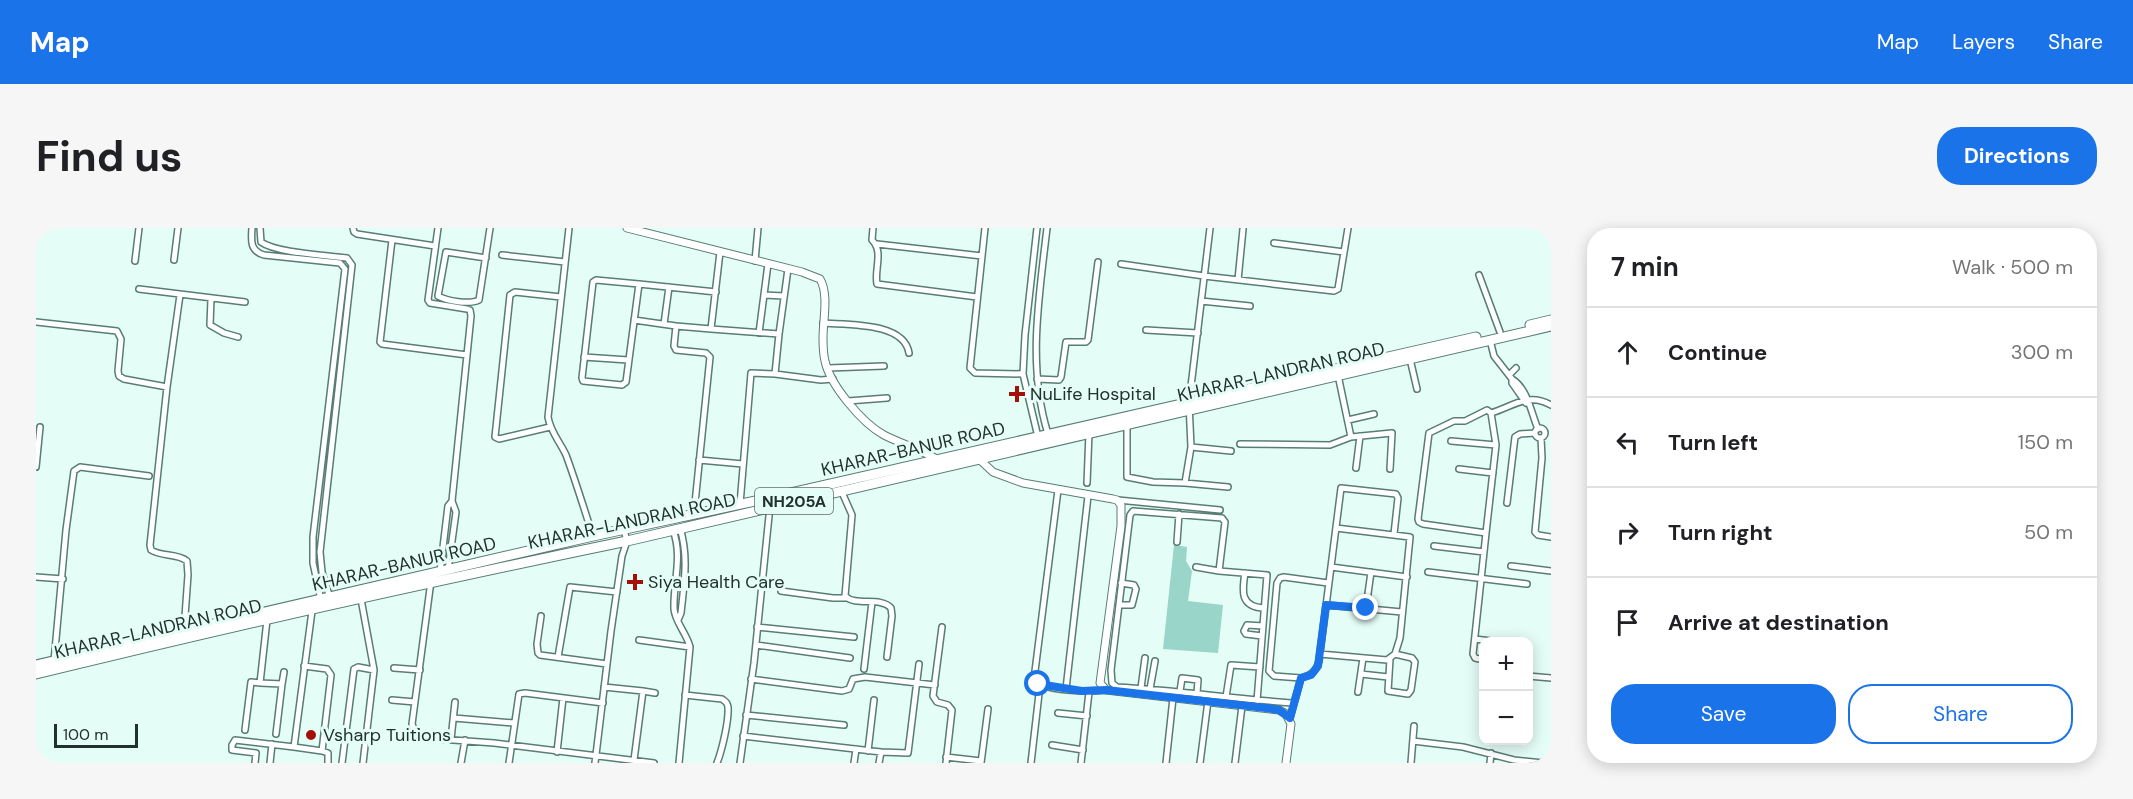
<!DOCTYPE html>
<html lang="en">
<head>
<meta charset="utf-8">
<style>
  :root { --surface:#fff; --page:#f6f6f6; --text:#202124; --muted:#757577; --line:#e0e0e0; --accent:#1a73e8 }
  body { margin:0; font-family:"DM Sans",sans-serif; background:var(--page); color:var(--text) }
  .controls { position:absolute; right:18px; bottom:18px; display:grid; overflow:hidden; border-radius:12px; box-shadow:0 3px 15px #0003 }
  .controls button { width:54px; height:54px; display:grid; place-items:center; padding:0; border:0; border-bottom:2px solid var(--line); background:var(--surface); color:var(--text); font:30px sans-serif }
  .scale { position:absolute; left:18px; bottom:15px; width:84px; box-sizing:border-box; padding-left:6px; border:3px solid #21312d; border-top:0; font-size:16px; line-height:21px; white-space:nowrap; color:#21312d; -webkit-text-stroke:4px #e5fdf7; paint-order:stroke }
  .stop { position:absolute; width:18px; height:18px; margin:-14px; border:4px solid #1a73e8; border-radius:50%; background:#fff }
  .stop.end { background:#1a73e8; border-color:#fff; box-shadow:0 2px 6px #0008 }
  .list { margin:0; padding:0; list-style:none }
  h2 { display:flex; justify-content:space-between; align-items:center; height:78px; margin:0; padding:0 24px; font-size:26px }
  h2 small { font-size:20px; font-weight:400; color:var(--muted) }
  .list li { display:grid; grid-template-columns:39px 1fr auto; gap:18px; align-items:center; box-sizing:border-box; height:90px; padding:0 24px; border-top:2px solid var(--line) }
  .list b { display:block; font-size:22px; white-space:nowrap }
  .list em { font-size:20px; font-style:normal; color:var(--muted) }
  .actions { display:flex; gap:12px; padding:18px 24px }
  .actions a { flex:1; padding:14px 0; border:2px solid var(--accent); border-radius:24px; text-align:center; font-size:21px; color:var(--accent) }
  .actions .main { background:var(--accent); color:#fff }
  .icon { flex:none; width:33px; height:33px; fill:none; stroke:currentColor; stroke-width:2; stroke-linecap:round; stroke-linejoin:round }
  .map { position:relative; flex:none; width:1515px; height:535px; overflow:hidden; border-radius:24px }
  header { display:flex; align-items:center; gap:36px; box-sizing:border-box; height:84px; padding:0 30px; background:var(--accent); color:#fff }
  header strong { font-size:28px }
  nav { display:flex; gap:33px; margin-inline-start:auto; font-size:21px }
  .intro { display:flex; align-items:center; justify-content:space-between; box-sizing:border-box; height:144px; padding:0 36px }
  h1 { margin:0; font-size:42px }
  .button { padding:15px 27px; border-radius:24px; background:var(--accent); color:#fff; font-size:21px; font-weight:700 }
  main { display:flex; gap:36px; padding:0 36px }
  aside { flex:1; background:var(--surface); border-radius:24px; box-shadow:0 3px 15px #0003 }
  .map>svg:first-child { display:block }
  .green { fill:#99d5c8 }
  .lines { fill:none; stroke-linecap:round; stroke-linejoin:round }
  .minor-casing { stroke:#577d74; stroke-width:8 }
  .tertiary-casing { stroke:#577d74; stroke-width:9 }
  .trunk-casing { stroke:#577d74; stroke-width:11 }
  .minor { stroke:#fff; stroke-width:5 }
  .tertiary { stroke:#fff; stroke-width:7 }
  .trunk { stroke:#fff; stroke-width:9 }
  .route { stroke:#1a73e8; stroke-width:8 }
  .poi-dot { fill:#a40f0a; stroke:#e5fdf7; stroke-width:2 }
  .labels { text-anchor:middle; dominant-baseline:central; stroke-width:6; stroke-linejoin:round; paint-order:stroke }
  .shield { fill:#e5fdf7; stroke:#5c6e6a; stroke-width:1.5 }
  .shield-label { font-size:16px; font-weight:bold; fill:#21312d }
  .street-label { font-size:18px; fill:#21312d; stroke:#e5fdf7 }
  .poi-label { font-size:18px; fill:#21312d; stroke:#e5fdf7; text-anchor:start }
</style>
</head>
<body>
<header>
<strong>Map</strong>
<nav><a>Map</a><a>Layers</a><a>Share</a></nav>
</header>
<div class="intro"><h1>Find us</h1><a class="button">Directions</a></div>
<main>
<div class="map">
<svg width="1515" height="535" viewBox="0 0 1515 535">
  <rect width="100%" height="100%" fill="#e5fdf7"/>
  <path class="green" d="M1138,317L1151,319L1150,333L1156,343L1152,373L1187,377L1182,425L1127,421Z"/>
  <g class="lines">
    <defs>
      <path id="minor" d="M216,0C215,13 214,23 228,27L304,35L309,41L277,309V335L285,372
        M224,0L225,14C240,25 290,27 311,30L316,37L284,324L286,344L294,370
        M317,0L318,4L321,6L399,18
        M402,0L392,72L394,75L431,81L434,82L435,88L416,273L412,278L404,344
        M533,0L512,189C514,203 524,214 530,227C540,254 548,281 557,308
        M837,0L836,12C848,24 838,41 841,56L941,69
        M949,0L934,140L939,145L987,146
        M1001,0L989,107L987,146L1002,209
        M1011,0C1003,70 991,138 1012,206
        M356,12L344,114L346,116L431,127
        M1238,15L1308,24
        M841,16L946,28
        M466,27L529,34
        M450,30L410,24L402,68C411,73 433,77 443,72L454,0
        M138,32L142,0
        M99,33L103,0
        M719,33L722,0
        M1085,36L1168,48L1298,63L1302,61L1312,0
        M1443,47L1464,104
        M1202,52L1207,1
        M603,56L560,52L557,54L546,150L547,153L586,157L590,154L603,56L680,64
        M103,61L209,74
        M144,67L131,159L114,317L115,322C126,329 141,325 151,333L152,347L148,402
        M728,67L748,68
        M175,71L174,97L188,105L202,109
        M1165,73L1214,78
        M598,92L640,98
        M0,94L81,103L85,111L82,143L83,148L88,151L131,159
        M787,95C812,97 868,94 873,125
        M628,96L633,59
        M675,101L743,106L752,41
        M1110,102L1162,105
        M723,105L732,36
        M1454,112L1458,128L1476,151C1492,161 1495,185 1502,201
        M548,129L592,132
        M1374,131L1381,161
        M792,140L848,138
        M739,146L785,152L797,151
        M1473,147L1480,140
        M1001,151L1023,152L1025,149L1030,114H1050L1052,112L1062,34
        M1476,151V155L1490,175
        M812,173L851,170
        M1451,182L1455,185L1460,217L1450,305L1387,296L1383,294L1382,291L1393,205L1418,193H1429Z
        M1455,185C1478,178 1492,164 1515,177
        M1312,192L1338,186
        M1091,196V249L1117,254L1149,255L1155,219L1153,175L1174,0
        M514,199L463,211L459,209L474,67L479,64L525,69
        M1499 205a5 5 0 1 1 10 0a5 5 0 1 1-10 0Z
        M1315,209L1356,205L1354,241
        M1505,210L1506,230L1499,304L1502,307L1515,309
        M1415,213L1460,217
        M1204,216L1294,217L1315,209L1302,147
        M1155,219L1195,223
        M663,232L707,236
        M0,239L4,199
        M1320,240L1324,208
        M1423,241L1457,245
        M1051,255L1053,205
        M1149,255L1192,259
        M805,262L816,287L809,368C820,379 844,368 855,380L856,388L851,429
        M1022,262L998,451C1006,464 1055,464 1070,462
        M1082,272L1184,282
        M1471,275L1479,209L1484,206L1499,205
        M704,276L715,145L739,146L743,106
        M658,285L674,129L670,125L640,122L638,118L640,98L675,101L684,24
        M637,302C647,329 637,354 638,381C639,394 651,406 654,419L643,535
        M1141,314L1143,286
        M1398,318L1448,324
        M1475,338L1515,343
        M1160,339L1183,343
        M1295,339L1371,349
        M412,342L420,284L416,273
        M1392,344L1491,356
        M1209,345C1206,363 1204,379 1228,380
        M0,349L27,351
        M395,353L376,496L379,503L390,510L458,515L618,535
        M745,363L797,370H810
        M325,371L338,442L327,535
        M1083,377H1096L1100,361L1098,357L1085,355
        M1290,377L1366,384
        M1330,380L1335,344
        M505,388L501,416L502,425L504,427L571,436
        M231,392L224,455L246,456L240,506
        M642,392L645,385C648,356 653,329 644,300
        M721,399L818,409
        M906,399L897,468L901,474L912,477L916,482L910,535
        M1226,408L1210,406L1208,403L1211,397L1227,398
        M1439,411L1455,413
        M603,412L654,419
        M720,417L814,430
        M1284,426L1351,432L1359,426L1364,410L1374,309L1300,300
        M522,429L534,359L581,364
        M1354,431L1352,463L1372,466L1375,462L1379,434L1376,430L1359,426
        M1448,432L1439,430L1437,426L1450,305
        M18,433L30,302L38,243L44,239L113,248
        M358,440L384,442
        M828,441L836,374
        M1325,446L1352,449
        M1492,448L1515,450
        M1265,450L1238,448L1233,443L1241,355L1244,350L1248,349L1292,355
        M715,451L806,463L813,461L817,451L829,449L899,457
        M246,456L248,444
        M568,459L607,463L598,532
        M1105,460L1109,430
        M1030,461L1052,268
        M1114,461L1119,433
        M607,463L619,465
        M1144,463L1146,450L1162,452L1161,465
        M1322,464L1327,430
        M649,467L686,471C690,474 691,474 692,479C693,493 686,522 681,535
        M1190,469L1195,437L1224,439
        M356,472L379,474
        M1221,473L1231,347L1183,343L1189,294L1186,290L1097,283L1094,287L1075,442L1076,455L1081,459C1140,462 1198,471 1257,475
        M1022,485L1051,488
        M710,487L808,497
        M418,490L478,495
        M1254,490L1265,450C1275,447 1280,444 1283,433L1305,260L1360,266L1362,270L1358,306
        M209,502L215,454L224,455
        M707,508L845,524L872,525L883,436
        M415,511L419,474
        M1377,513L1427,519L1478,532L1507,535
        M1016,517L1047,522
        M258,519L286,523L295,447L291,441L268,438
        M286,523L292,525V535
        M832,523L838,472
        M521,524L527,470
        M910,529L945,533
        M219,535L220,525L196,522V517L199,512L258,519L276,383
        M234,535L236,516
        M306,535L318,441L322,439L338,442
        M425,535L429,512
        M473,535L483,466L489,465L567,475
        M559,535L575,403L586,328L591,313L588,302
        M704,535L718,435L734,278
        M818,535L820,521
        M843,535L845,524
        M945,535L952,481
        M995,535L1004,457
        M1045,535L1053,464
        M1130,535L1137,470
        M1164,535L1172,473
        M1199,535L1206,478
        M1375,535L1378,498
        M1454,535L1455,525"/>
      <path id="tertiary" d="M591,0L766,44L784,51C793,66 787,92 787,110C787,117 787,125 789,133C794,157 826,195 848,207C865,216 885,221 902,232V235
        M943,231L957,244L987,255L1077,271L1081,272L1085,277V298L1064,455L1070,462L1243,482L1250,486L1255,496L1250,535"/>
      <path id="trunk" d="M1494,97L1515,92
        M0,437L557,308L733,270L1440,109
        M0,446C196,398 393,354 591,313L1515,98"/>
    </defs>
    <use href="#minor" class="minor-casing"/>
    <use href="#tertiary" class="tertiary-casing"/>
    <use href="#trunk" class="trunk-casing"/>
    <use href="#minor" class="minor"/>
    <use href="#tertiary" class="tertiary"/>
    <use href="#trunk" class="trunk"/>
  </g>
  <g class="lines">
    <path class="route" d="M1002,456L1046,463L1070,462L1230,480L1243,482L1254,490L1265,450L1275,447L1282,438L1290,377L1330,380"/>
  </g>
  <g class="poi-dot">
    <path d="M978 157h6v6h6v6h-6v6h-6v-6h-6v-6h6z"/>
    <path d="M596 345h6v6h6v6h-6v6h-6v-6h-6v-6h6z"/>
    <circle cx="275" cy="507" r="6"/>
  </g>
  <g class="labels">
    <rect class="shield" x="719" y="260" width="78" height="26" rx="4.5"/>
    <g class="shield-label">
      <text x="758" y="273">NH205A</text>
    </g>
    <g class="street-label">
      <text transform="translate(1245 144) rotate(-13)">KHARAR-LANDRAN ROAD</text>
      <text transform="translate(877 221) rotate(-13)">KHARAR-BANUR ROAD</text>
      <text transform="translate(596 293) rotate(-12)">KHARAR-LANDRAN ROAD</text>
      <text transform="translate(368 336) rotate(-13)">KHARAR-BANUR ROAD</text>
      <text transform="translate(122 401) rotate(-13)">KHARAR-LANDRAN ROAD</text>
    </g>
    <g class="poi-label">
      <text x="994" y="166">NuLife Hospital</text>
      <text x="612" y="354">Siya Health Care</text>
      <text x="287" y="507">Vsharp Tuitions</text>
    </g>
  </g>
</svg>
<div class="controls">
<button>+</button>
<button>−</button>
</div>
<div class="scale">100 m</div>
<div class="stop" style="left:1002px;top:456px"></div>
<div class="stop end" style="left:1330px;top:380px"></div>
</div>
<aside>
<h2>7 min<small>Walk · 500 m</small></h2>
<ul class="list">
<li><svg class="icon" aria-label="ahead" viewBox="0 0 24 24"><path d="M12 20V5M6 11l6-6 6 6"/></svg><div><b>Continue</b></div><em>300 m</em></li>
<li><svg class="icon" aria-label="left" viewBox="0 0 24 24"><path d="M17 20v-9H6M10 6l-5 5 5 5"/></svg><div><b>Turn left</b></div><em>150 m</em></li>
<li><svg class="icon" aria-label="right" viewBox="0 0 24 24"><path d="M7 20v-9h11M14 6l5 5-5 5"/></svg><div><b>Turn right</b></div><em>50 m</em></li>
<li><svg class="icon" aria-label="arrive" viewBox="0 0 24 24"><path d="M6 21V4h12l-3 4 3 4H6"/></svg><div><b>Arrive at destination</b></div></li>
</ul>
<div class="actions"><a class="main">Save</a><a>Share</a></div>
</aside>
</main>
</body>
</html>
